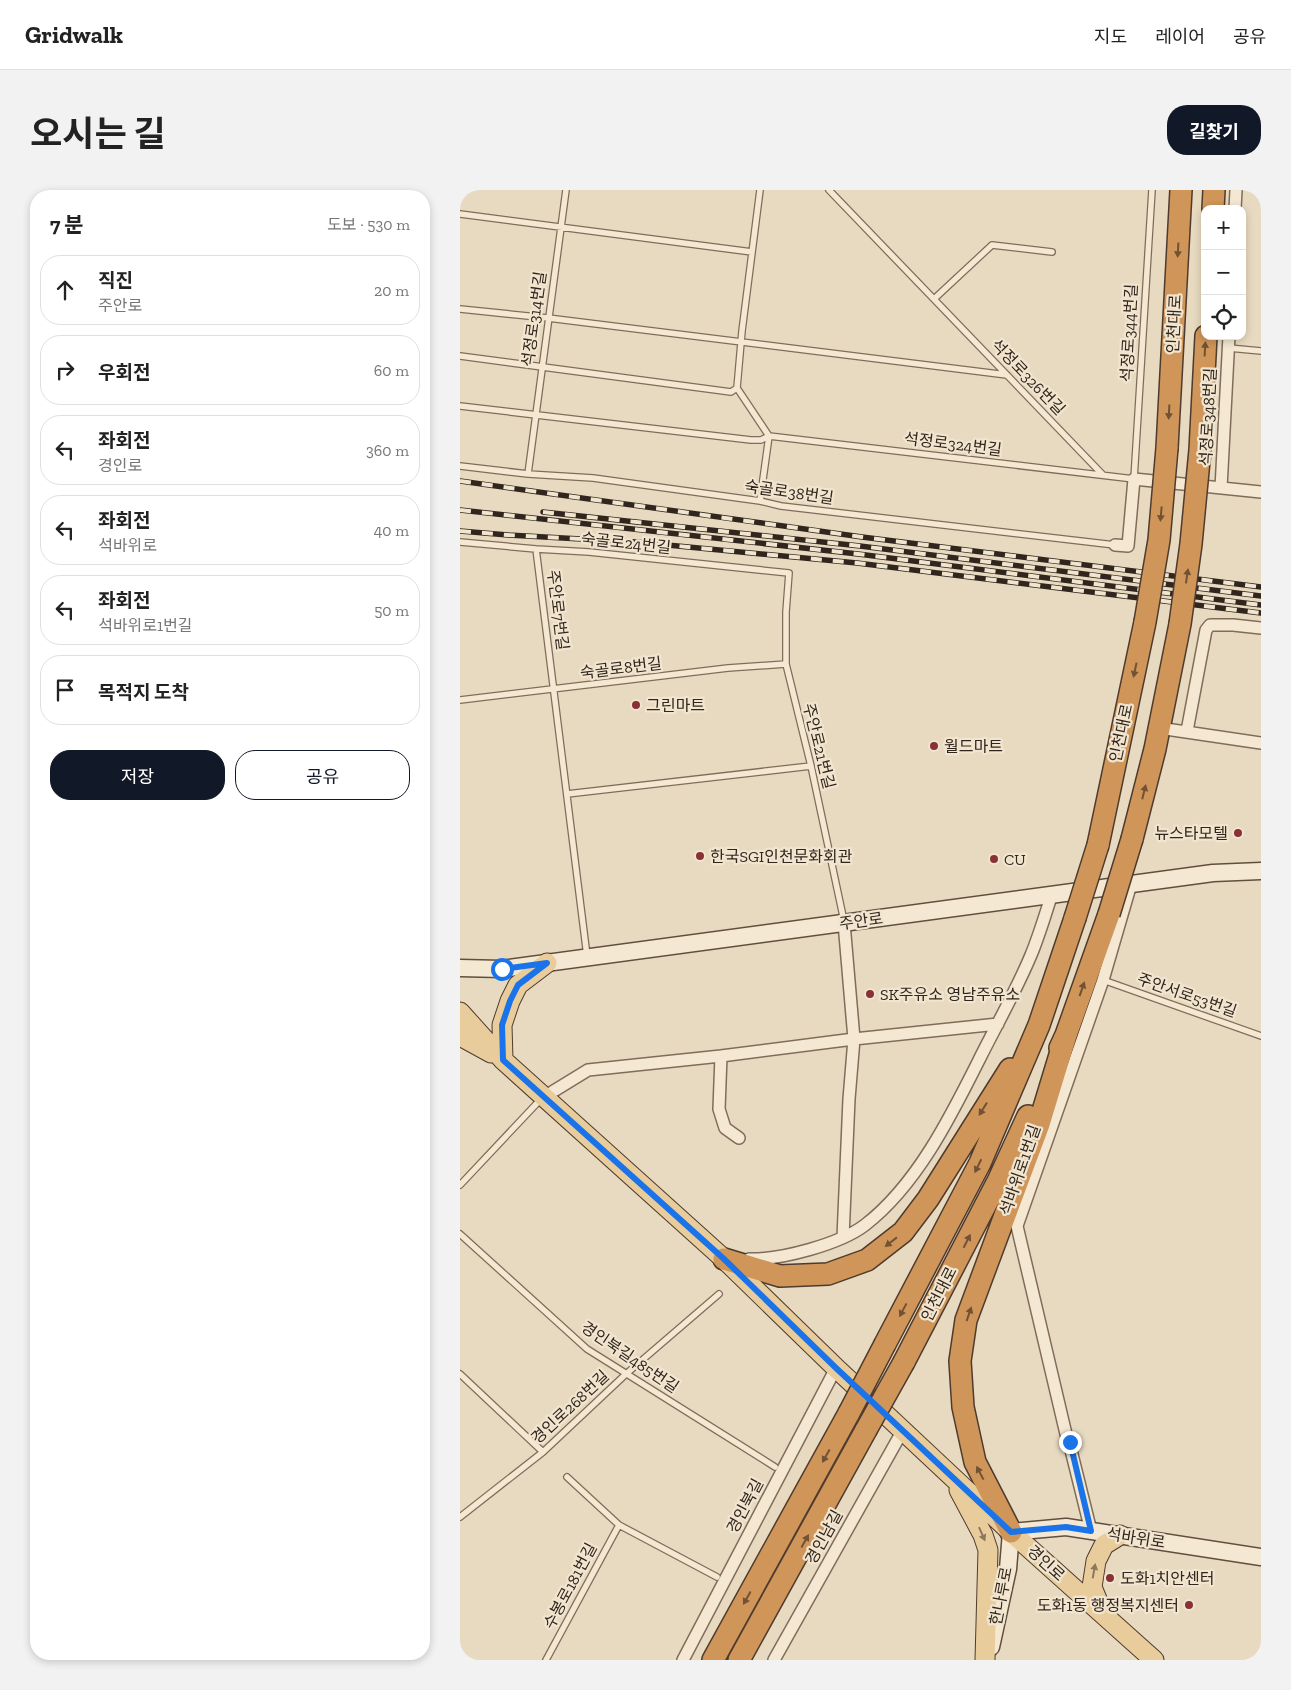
<!DOCTYPE html>
<html lang="ko">
<head>
<meta charset="utf-8">
<style>
  :root { --surface:#fff; --page:#f2f2f2; --text:#222; --muted:#767676; --line:#e0e0e0; --accent:#111827 }
  body { margin:0; font-family:"Zilla Slab","Noto Sans KR",serif; background:var(--page); color:var(--text) }
  .controls { position:absolute; right:15px; top:15px; display:grid; overflow:hidden; border-radius:10px; box-shadow:0 2px 8px #0003 }
  .controls button { width:45px; height:45px; display:grid; place-items:center; padding:0; border:0; border-bottom:1px solid var(--line); background:var(--surface); color:var(--text); font:25px sans-serif }
  .stop { position:absolute; width:15px; height:15px; margin:-11px; border:4px solid #1a73e8; border-radius:50%; background:#fff }
  .stop.end { background:#1a73e8; border-color:#fff; box-shadow:0 1px 5px #0008 }
  .list { margin:0; padding:0; list-style:none }
  h2 { display:flex; justify-content:space-between; align-items:center; height:65px; margin:0; padding:0 20px; font-size:21px }
  h2 small { font-size:16px; font-weight:400; color:var(--muted) }
  .list li { display:grid; grid-template-columns:32px 1fr auto; gap:15px; align-items:center; box-sizing:border-box; height:70px; margin:0 10px 10px; padding:0 10px; border:1px solid var(--line); border-radius:20px }
  .list b { display:block; font-size:19px; white-space:nowrap }
  .list p { margin:0; font-size:16px; white-space:nowrap; color:var(--muted) }
  .list em { font-size:16px; font-style:normal; color:var(--muted) }
  .actions { display:flex; gap:10px; padding:15px 20px }
  .actions a { flex:1; padding:11px 0; border:1px solid var(--accent); border-radius:20px; text-align:center; font-size:18px; color:var(--accent) }
  .actions .main { background:var(--accent); color:#fff }
  .icon { flex:none; width:28px; height:28px; fill:none; stroke:currentColor; stroke-width:2; stroke-linecap:round; stroke-linejoin:round }
  .map { position:relative; flex:none; width:801px; height:1470px; overflow:hidden; border-radius:20px }
  header { display:flex; align-items:center; gap:30px; box-sizing:border-box; height:70px; padding:0 25px; background:var(--surface); border-bottom:1px solid var(--line) }
  header strong { font-size:24px }
  nav { display:flex; gap:28px; margin-inline-start:auto; font-size:18px }
  .intro { display:flex; align-items:center; justify-content:space-between; box-sizing:border-box; height:120px; padding:0 30px }
  h1 { margin:0; font-size:35px }
  .button { padding:12px 22px; border-radius:20px; background:var(--accent); color:#fff; font-size:18px; font-weight:700 }
  main { display:flex; gap:30px; padding:0 30px }
  aside { flex:1; background:var(--surface); border-radius:20px; box-shadow:0 2px 8px #0003 }
  .map>svg:first-child { display:block }
  .lines { fill:none; stroke-linecap:round; stroke-linejoin:round }
  .lane-casing { stroke:#806c5a; stroke-width:8 }
  .street-casing { stroke:#806c5a; stroke-width:14 }
  .secondary-casing { stroke:#614e3e; stroke-width:19 }
  .primary-casing { stroke:#4e3b2e; stroke-width:21 }
  .highway-casing { stroke:#4e3b2e; stroke-width:24 }
  .lane { stroke:#f4e8d3; stroke-width:5.5 }
  .street { stroke:#f4e8d3; stroke-width:11 }
  .secondary { stroke:#f4e8d3; stroke-width:16 }
  .primary { stroke:#e8cc9c; stroke-width:19 }
  .highway { stroke:#d09559; stroke-width:21 }
  .rail-casing { stroke:#31261d; stroke-width:5.5 }
  .rail { stroke:#f1e5cf; stroke-width:4; stroke-dasharray:11; stroke-linecap:butt }
  .highway-bridge-casing { stroke:#4e3b2e; stroke-width:24; stroke-linecap:butt }
  .highway-bridge { stroke:#d09559; stroke-width:21 }
  .oneway { fill:#715235 }
  .oneway2 { fill:#8c795c }
  .route { stroke:#1a73e8; stroke-width:6 }
  .poi-dot { fill:#883136; stroke:#f1e5cf; stroke-width:2 }
  .labels { text-anchor:middle; dominant-baseline:central; stroke-width:4.5; stroke-linejoin:round; paint-order:stroke }
  .street-label { font-size:16px; fill:#31261d; stroke:#f1e5cf }
  .poi-label { font-size:16px; fill:#31261d; stroke:#f1e5cf; text-anchor:start }
</style>
</head>
<body>
<header>
<strong>Gridwalk</strong>
<nav><a>지도</a><a>레이어</a><a>공유</a></nav>
</header>
<div class="intro"><h1>오시는 길</h1><a class="button">길찾기</a></div>
<main>
<aside>
<h2>7 분<small>도보 · 530 m</small></h2>
<ul class="list">
<li><svg class="icon" aria-label="ahead" viewBox="0 0 24 24"><path d="M12 20V5M6 11l6-6 6 6"/></svg><div><b>직진</b><p>주안로</p></div><em>20 m</em></li>
<li><svg class="icon" aria-label="right" viewBox="0 0 24 24"><path d="M7 20v-9h11M14 6l5 5-5 5"/></svg><div><b>우회전</b></div><em>60 m</em></li>
<li><svg class="icon" aria-label="left" viewBox="0 0 24 24"><path d="M17 20v-9H6M10 6l-5 5 5 5"/></svg><div><b>좌회전</b><p>경인로</p></div><em>360 m</em></li>
<li><svg class="icon" aria-label="left" viewBox="0 0 24 24"><path d="M17 20v-9H6M10 6l-5 5 5 5"/></svg><div><b>좌회전</b><p>석바위로</p></div><em>40 m</em></li>
<li><svg class="icon" aria-label="left" viewBox="0 0 24 24"><path d="M17 20v-9H6M10 6l-5 5 5 5"/></svg><div><b>좌회전</b><p>석바위로1번길</p></div><em>50 m</em></li>
<li><svg class="icon" aria-label="arrive" viewBox="0 0 24 24"><path d="M6 21V4h12l-3 4 3 4H6"/></svg><div><b>목적지 도착</b></div></li>
</ul>
<div class="actions"><a class="main">저장</a><a>공유</a></div>
</aside>
<div class="map">
<svg width="801" height="1470" viewBox="0 0 801 1470">
  <rect width="100%" height="100%" fill="#e8dac1"/>
  <g class="lines">
    <defs>
      <path id="lane" d="M300,0L282,141L277,198L309,246L300,311
        M369,0L643,285
        M0,24L292,62
        M474,109L532,55L592,62
        M0,119L88,128L547,185
        M769,158L801,161
        M0,166L271,202L277,198
        M0,216L291,250H301L309,246L674,289L692,0
        M0,276L68,284L133,288L300,311L321,316L655,355
        M68,284L106,0
        M0,352L76,359L129,362L329,383L326,422V474L351,576L384,731
        M76,359L127,766
        M0,510L268,478L326,474
        M107,604L351,576
        M643,790L801,846
        M0,995L81,909
        M0,1044L127,1159L315,1277
        M0,1184L83,1262
        M107,1287L159,1335L257,1387
        M0,1327L83,1262L166,1184L259,1104
        M86,1470L159,1335"/>
      <path id="street" d="M775,19L776,0
        M761,298L769,146
        M655,355L668,356L674,289L801,302
        M699,538L801,553
        M727,541L746,440L750,435H773L801,438
        M84,907L128,880L261,866
        M279,948L265,938L259,919L261,866L394,849L538,834
        M383,1047L389,909L394,849L384,733
        M289,1069C321,1070 380,1054 405,1035C457,995 491,926 520,868C537,834 556,801 571,765C579,746 585,725 592,704
        M631,1341L609,1252L606,1244L557,1036L643,790L671,694
        M223,1470L376,1178
        M314,1470L443,1240"/>
      <path id="secondary" d="M0,778L42,779L753,683L801,681
        M531,1457L548,1379L551,1342L606,1337L801,1367"/>
      <path id="primary" d="M0,822L43,870L264,1069L376,1178L551,1342L694,1470
        M0,846L31,863
        M43,870L42,835L50,811L58,795L87,773
        M499,1300L523,1345L528,1360L525,1470
        M641,1419L632,1397L636,1371L644,1355L660,1345"/>
      <path id="highway" d="M753,19L754,0
        M707,258L721,0
        M740,260L746,146
        M672,649L695,559L720,434
        M638,655L685,432
        M600,858L606,845L649,724
        M264,1069L320,1086L368,1084L407,1070L443,1042L468,1009L550,879
        M425,1154L520,973L579,835L615,728
        M444,1172L539,989L568,926
        M551,1342L515,1272L503,1217L500,1171L506,1130L579,934L606,845
        M253,1470L389,1223
        M279,1470L406,1240"/>
    </defs>
    <use href="#lane" class="lane-casing"/>
    <use href="#street" class="street-casing"/>
    <use href="#secondary" class="secondary-casing"/>
    <use href="#primary" class="primary-casing"/>
    <use href="#highway" class="highway-casing"/>
    <use href="#lane" class="lane"/>
    <use href="#street" class="street"/>
    <use href="#secondary" class="secondary"/>
    <use href="#primary" class="primary"/>
    <use href="#highway" class="highway"/>
    <defs>
      <path id="rail" d="M0,291L402,347L801,397
        M0,320L398,364L801,415
        M83,322L400,356L801,406
        M0,341L48,345L176,352L397,373L801,423"/>
    </defs>
    <use href="#rail" class="rail-casing"/>
    <use href="#rail" class="rail"/>
    <defs>
      <path id="highway-bridge" d="M685,432L699,350L707,258
        M720,434L731,354L740,260
        M649,724L672,649
        M615,728L638,655
        M389,1223L425,1154
        M406,1240L444,1172"/>
    </defs>
    <use href="#highway-bridge" class="highway-bridge-casing"/>
    <use href="#highway-bridge" class="highway-bridge"/>
  </g>
  <defs><path id="oneway-solid" d="M-6-.8H1V-3.2L6.5 0L1 3.2V.8H-6Z" transform="scale(1.25)"/></defs>
  <g class="oneway">
    <use href="#oneway-solid" transform="translate(718 60) rotate(93)"/>
    <use href="#oneway-solid" transform="translate(745 159) rotate(-87)"/>
    <use href="#oneway-solid" transform="translate(709 222) rotate(93)"/>
    <use href="#oneway-solid" transform="translate(701 324) rotate(95)"/>
    <use href="#oneway-solid" transform="translate(727 386) rotate(-82)"/>
    <use href="#oneway-solid" transform="translate(675 480) rotate(102)"/>
    <use href="#oneway-solid" transform="translate(684 602) rotate(-76)"/>
    <use href="#oneway-solid" transform="translate(622 799) rotate(-71)"/>
    <use href="#oneway-solid" transform="translate(523 919) rotate(122)"/>
    <use href="#oneway-solid" transform="translate(518 976) rotate(116)"/>
    <use href="#oneway-solid" transform="translate(507 1051) rotate(-63)"/>
    <use href="#oneway-solid" transform="translate(431 1052) rotate(142)"/>
    <use href="#oneway-solid" transform="translate(443 1120) rotate(118)"/>
    <use href="#oneway-solid" transform="translate(509 1124) rotate(-71)"/>
    <use href="#oneway-solid" transform="translate(366 1266) rotate(119)"/>
    <use href="#oneway-solid" transform="translate(520 1283) rotate(-118)"/>
    <use href="#oneway-solid" transform="translate(345 1351) rotate(-61)"/>
    <use href="#oneway-solid" transform="translate(287 1408) rotate(119)"/>
  </g>
  <g class="oneway2">
    <use href="#oneway-solid" transform="translate(522 1344) rotate(66)"/>
    <use href="#oneway-solid" transform="translate(634 1381) rotate(-80)"/>
  </g>
  <g class="lines">
    <path class="route" d="M42,779L87,773L58,795L50,811L42,835L43,870L264,1069L376,1178L551,1342L606,1337L631,1341L610,1252"/>
  </g>
  <g class="poi-dot">
    <circle cx="176" cy="515" r="5"/>
    <circle cx="474" cy="556" r="5"/>
    <circle cx="778" cy="643" r="5"/>
    <circle cx="240" cy="666" r="5"/>
    <circle cx="534" cy="669" r="5"/>
    <circle cx="410" cy="804" r="5"/>
    <circle cx="650" cy="1388" r="5"/>
    <circle cx="729" cy="1415" r="5"/>
  </g>
  <g class="labels">
    <g class="street-label">
      <text transform="translate(74 129) rotate(-82)">석정로314번길</text>
      <text transform="translate(714 134) rotate(-87)">인천대로</text>
      <text transform="translate(669 143) rotate(-87)">석정로344번길</text>
      <text transform="translate(568 187) rotate(46)">석정로326번길</text>
      <text transform="translate(748 227) rotate(-87)">석정로348번길</text>
      <text transform="translate(493 254) rotate(7)">석정로324번길</text>
      <text transform="translate(329 302) rotate(8)">숙골로38번길</text>
      <text transform="translate(166 353) rotate(6)">숙골로24번길</text>
      <text transform="translate(98 420) rotate(83)">주안로7번길</text>
      <text transform="translate(161 478) rotate(-7)">숙골로8번길</text>
      <text transform="translate(661 543) rotate(-78)">인천대로</text>
      <text transform="translate(359 556) rotate(76)">주안로21번길</text>
      <text transform="translate(401 731) rotate(-8)">주안로</text>
      <text transform="translate(727 805) rotate(19)">주안서로53번길</text>
      <text transform="translate(560 980) rotate(-71)">석바위로1번길</text>
      <text transform="translate(479 1104) rotate(-63)">인천대로</text>
      <text transform="translate(170 1167) rotate(34)">경인북길485번길</text>
      <text transform="translate(110 1217) rotate(-43)">경인로268번길</text>
      <text transform="translate(285 1316) rotate(-62)">경인북길</text>
      <text transform="translate(364 1347) rotate(-61)">경인남길</text>
      <text transform="translate(676 1348) rotate(9)">석바위로</text>
      <text transform="translate(586 1373) rotate(42)">경인로</text>
      <text transform="translate(110 1396) rotate(-62)">수봉로181번길</text>
      <text transform="translate(541 1406) rotate(-79)">한나루로</text>
    </g>
    <g class="poi-label">
      <text x="186" y="515">그린마트</text>
      <text x="484" y="556">월드마트</text>
      <text x="768" y="643" text-anchor="end">뉴스타모텔</text>
      <text x="250" y="666">한국SGI인천문화회관</text>
      <text x="544" y="669">CU</text>
      <text x="420" y="804">SK주유소 영남주유소</text>
      <text x="660" y="1388">도화1치안센터</text>
      <text x="719" y="1415" text-anchor="end">도화1동 행정복지센터</text>
    </g>
  </g>
</svg>
<div class="controls">
<button>+</button>
<button>−</button>
<button><svg class="icon" aria-label="locate" viewBox="0 0 24 24"><circle cx="12" cy="12" r="6"/><path d="M12 2v4M12 18v4M2 12h4M18 12h4"/></svg></button>
</div>
<div class="stop" style="left:42px;top:779px"></div>
<div class="stop end" style="left:610px;top:1252px"></div>
</div>
</main>
</body>
</html>
